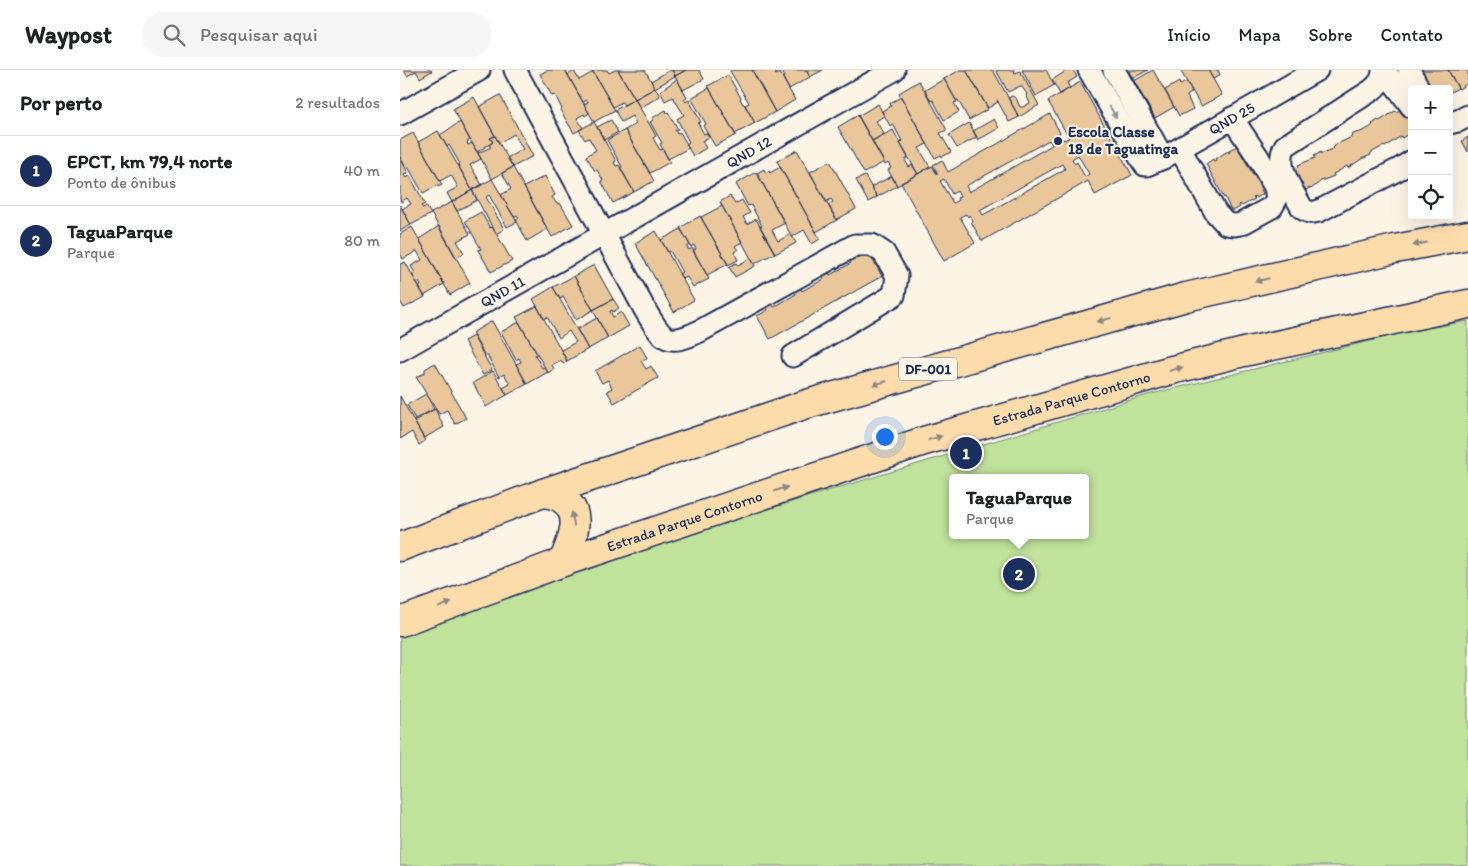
<!DOCTYPE html>
<html lang="pt">
<head>
<meta charset="utf-8">
<style>
  :root { --surface:#fff; --page:#f6f6f6; --text:#202124; --muted:#757577; --line:#e0e0e0; --accent:#1b2f5e }
  body { margin:0; font-family:Itim,sans-serif; background:var(--page); color:var(--text) }
  .controls { position:absolute; right:15px; top:15px; display:grid; overflow:hidden; border-radius:5px; box-shadow:0 5px 20px #0002 }
  .controls button { width:45px; height:45px; display:grid; place-items:center; padding:0; border:0; border-bottom:1px solid var(--line); background:var(--surface); color:var(--text); font:25px sans-serif }
  .you { position:absolute; left:484px; top:366px; width:18px; height:18px; margin:-12px; border:4px solid #fff; border-radius:50%; background:#1a73e8; box-shadow:0 0 0 8px #1a73e833 }
  .badge { display:grid; place-items:center; width:32px; height:32px; border-radius:50%; background:var(--accent); color:#fff; font-size:16px; font-weight:700 }
  .pin { position:absolute; translate:-50% -50%; border:2px solid #fff; box-shadow:0 1px 5px #0006 }
  .popup { position:absolute; left:549px; top:404px; width:140px; height:65px; box-sizing:border-box; display:grid; place-content:center; border-radius:5px; background:var(--surface); filter:drop-shadow(0 1px 4px #0005); font-size:16px; white-space:nowrap; color:var(--muted) }
  .popup b { font-size:19px; color:var(--text) }
  .popup::after { content:''; position:absolute; left:50%; top:100%; margin-left:-10px; border:10px solid transparent; border-top-color:var(--surface) }
  .list { margin:0; padding:0; list-style:none }
  h2 { display:flex; justify-content:space-between; align-items:center; height:65px; margin:0; padding:0 20px; font-size:21px }
  h2 small { font-size:16px; font-weight:400; color:var(--muted) }
  .list li { display:grid; grid-template-columns:32px 1fr auto; gap:15px; align-items:center; box-sizing:border-box; height:70px; padding:0 20px; border-top:1px solid var(--line) }
  .list b { display:block; font-size:19px; white-space:nowrap }
  .list p { margin:0; font-size:16px; white-space:nowrap; color:var(--muted) }
  .list em { font-size:16px; font-style:normal; color:var(--muted) }
  .icon { flex:none; width:28px; height:28px; fill:none; stroke:currentColor; stroke-width:2; stroke-linecap:round; stroke-linejoin:round }
  .map { position:relative; flex:none; width:1068px; height:796px; overflow:hidden }
  header { display:flex; align-items:center; gap:30px; box-sizing:border-box; height:70px; padding:0 25px; background:var(--surface); border-bottom:1px solid var(--line) }
  header strong { font-size:24px }
  nav { display:flex; gap:28px; margin-inline-start:auto; font-size:18px }
  .search { width:350px; height:45px; background:var(--page); display:flex; align-items:center; gap:12px; box-sizing:border-box; padding:0 18px; border-radius:28px; color:var(--muted); font-size:19px }
  main { display:flex }
  aside { flex:1; background:var(--surface) }
  .map>svg:first-child { display:block }
  .green { fill:#c0e29b; stroke:#6e887c; fill-rule:evenodd }
  .building { fill:#e9c79a; stroke:#1b2f5e; fill-rule:evenodd }
  .lines { fill:none; stroke-linecap:round; stroke-linejoin:round }
  .minor-casing { stroke:#1b2f5e; stroke-width:25 }
  .highway-casing { stroke:#1b2f5e; stroke-width:31 }
  .minor { stroke:#fcf5e5; stroke-width:21 }
  .highway { stroke:#fddcac; stroke-width:28 }
  .oneway { fill:#8c92a2 }
  .oneway2 { fill:#8c8685 }
  .poi-dot { fill:#1b2f5e; stroke:#fcf5e5; stroke-width:2 }
  .labels { text-anchor:middle; dominant-baseline:central; stroke-width:4; stroke-linejoin:round; paint-order:stroke }
  .shield { fill:#fcf5e5; stroke:#5e6a86; stroke-width:1 }
  .shield-label { font-size:14px; font-weight:bold; fill:#1b2f5e }
  .street-label { font-size:15px; fill:#1b2f5e; stroke:#fcf5e5 }
  .poi-label { font-size:15px; font-weight:bold; fill:#1b2f5e; stroke:#fcf5e5; text-anchor:start }
</style>
</head>
<body>
<header>
<strong>Waypost</strong>
<div class="search"><svg class="icon" aria-label="search" viewBox="0 0 24 24"><circle cx="10" cy="10" r="6"/><path d="M15 15l6 6"/></svg>Pesquisar aqui</div>
<nav><a>Início</a><a>Mapa</a><a>Sobre</a><a>Contato</a></nav>
</header>
<main>
<aside>
<h2>Por perto<small>2 resultados</small></h2>
<ul class="list">
<li><span class="badge">1</span><div><b>EPCT, km 79,4 norte</b><p>Ponto de ônibus</p></div><em>40 m</em></li>
<li><span class="badge">2</span><div><b>TaguaParque</b><p>Parque</p></div><em>80 m</em></li>
</ul>
</aside>
<div class="map">
<svg width="1068" height="796" viewBox="0 0 1068 796">
  <rect width="100%" height="100%" fill="#fcf5e5"/>
  <filter id="ink" filterUnits="userSpaceOnUse"><feTurbulence type="fractalNoise" baseFrequency=".02" numOctaves="2"/><feDisplacementMap in="SourceGraphic" scale="10" xChannelSelector="R" yChannelSelector="G"/><feConvolveMatrix kernelMatrix="1 2 1 2 8 2 1 2 1" color-interpolation-filters="sRGB"/></filter>
  <g filter="url(#ink)">
    <path class="green" d="M1068,251V796H0V568L71,539L267,469L751,324L1011,261ZM553,408H685V465H553Z"/>
    <path class="building" d="M4,0H31L32,1L20,8L16,1L7,6Z
      M148,0H165L189,43L185,46L184,44L177,48L183,58L174,63L160,40L162,39L155,25L152,26L140,4Z
      M192,0H207L209,3L215,0H218L235,29L224,35L222,32L213,37Z
      M218,0H245L255,18L235,29Z
      M270,0H272L275,6L255,18L251,11Z
      M272,0H286L275,6Z
      M286,0H299L304,9L283,20L275,6Z
      M332,0H352L375,42L355,53L345,35L349,33L330,1Z
      M352,0H378L379,2L375,4L376,5L380,3L395,30L375,42Z
      M381,0H406L410,7L389,19L383,8L385,7Z
      M406,0H423L410,7Z
      M560,0H566L588,39L569,50L558,30H556L544,9Z
      M566,0H593L619,47L609,52L597,30L598,32L588,38Z
      M596,0H614L615,3L620,1L639,35L619,47L608,28L612,26L616,28L620,37H623L630,33L626,25L627,24L622,17L620,16L608,22Z
      M622,0H646L654,15L636,26Z
      M668,0H673L677,7L667,13L670,18L660,24L652,10Z
      M729,0H748L733,8Z
      M753,0L774,37L755,48L734,11Z
      M780,0H808L822,25L801,36Z
      M808,0H818L820,5L813,9Z
      M1021,0H1048L1058,18L1049,23V19H1032Z
      M1048,0H1068V13L1059,19Z
      M174,1L179,10L193,2L215,40L194,52L184,34L188,32L187,30L183,32L168,5Z
      M328,5L341,28L340,29L343,34H344L355,53L335,64L308,16Z
      M277,9L287,27L284,29L286,32L289,30L301,52L298,53L304,64L307,63L309,67L302,71L306,78L293,86L286,74L289,72L277,49L284,45L273,27L265,31L260,21Z
      M544,9L557,32L554,33L559,42L544,50L533,30L531,31L525,20Z
      M519,11L547,60L540,63L551,82L542,87L541,85L535,88L499,23Z
      M680,12L732,105L695,125L688,111L582,171L571,152L573,151L570,145L568,147L566,144L560,147L575,173L544,191L501,113L532,96L537,104H538L533,95L542,90L548,102L650,44L660,63L658,64L661,70L664,69V70L669,68L648,31ZM649,70L652,75L569,122L566,116ZM678,85L689,104L685,107L677,92L675,94L672,89ZM662,94L665,99L583,145L580,140ZM544,109L552,124L557,121L560,127L557,128L558,130L553,133L540,111Z
      M779,12L780,15L786,12L792,22L787,26L793,39L779,46L765,20Z
      M255,18L260,26L240,38L235,29Z
      M309,18L336,65L315,76L303,56L306,54L291,28Z
      M100,25L133,86L113,97L107,88L123,79L114,64L99,73L79,37Z
      M74,27L95,66L90,68L93,72L77,82L53,39Z
      M501,27L527,74L519,78L530,97L518,104L500,73L502,71L493,54L490,56L482,41L491,36L490,33Z
      M235,29L256,66L253,68L260,80L263,79L270,92L250,103L225,60L236,54L232,46L221,52L215,40Z
      M478,34L484,46L476,51L484,64L472,71L458,46Z
      M266,40L267,43L268,42L278,59L275,60L277,64L280,62L289,78L268,89L260,74L262,73L250,52L253,50L252,48Z
      M1000,40L1001,43L1005,41L1012,54V57H1010L1011,60L1007,63L1008,64L1002,68L1001,66L998,68L985,77L984,76L974,81L970,84L971,85L964,88H963L948,98L947,96L937,102L933,104L934,106L921,111L911,119L910,118L906,120L904,117L901,119L892,104L896,102L894,99L899,97L898,95L915,88L914,86L921,82V84L932,79L935,76V75L952,67L951,65L958,62V63L969,58L973,55L972,54L978,50L979,51L981,50L995,41L996,42Z
      M458,45L484,92L464,103L438,57Z
      M594,49L599,58L578,70L573,61Z
      M211,50L218,62L204,70L197,57Z
      M60,52L70,70L67,72L68,75L72,73L81,89L70,95L82,115L72,120L58,95L60,94L49,75L47,77L40,65Z
      M194,52L216,91L214,92L216,96L219,95L234,122L213,133L201,111L203,110L197,100L195,101L186,86L196,80L189,68L185,70L179,60Z
      M569,53L577,67L557,78L549,65Z
      M225,60L254,111L234,122L220,98L222,97L207,70Z
      M493,60L508,88L505,90L509,97L512,95L518,104L497,116L488,100L491,98L488,93L485,95L472,71Z
      M38,61L72,120L52,132L47,123L58,117L51,105L40,111L18,72Z
      M13,63L42,115L38,117V115L23,123L7,95L5,96L0,87V70Z
      M95,66L113,97L92,109L78,83L91,77L89,75L93,72L90,68Z
      M1068,67V82L1062,71Z
      M837,76L854,106L855,105L863,124L856,128L855,126L853,127L855,129L842,136L840,134L839,135L840,137L833,141L830,139L825,127L824,128L806,94L813,89L814,91L816,90L815,89L828,81L829,83L830,82L829,80Z
      M397,80L437,150L416,162L377,91Z
      M0,87L8,103L4,105L6,108L10,106L25,134L21,136L23,138L26,136L31,144L11,155L2,139L11,134L7,128L1,132L0,129Z
      M430,91L456,139L436,150L428,135L433,132L431,129L426,132L410,102Z
      M113,97L147,159L127,171L116,150L119,148L117,145L114,147L101,125L111,119L102,103Z
      M380,97L420,169L412,174L404,160L392,167L357,103L364,99L366,103L369,101L370,103Z
      M356,102L385,153L372,160L378,171L391,164L396,173L375,184L360,157L362,156L351,135L348,136L336,114Z
      M145,106L155,125L152,127L157,134L160,133L173,155L152,167L124,117Z
      M465,106L477,127L468,132L456,110Z
      M492,106L497,116L477,127L471,117Z
      M92,109L117,152L107,157L89,125L86,127L104,159L96,164L72,120Z
      M72,120L77,130L57,141L52,132Z
      M330,126L335,134L342,130L350,143L343,147L347,154L356,149L375,183L354,194L320,132Z
      M52,132L70,164L57,171L64,183L56,188L31,143Z
      M0,135L11,155L0,161Z
      M322,136L342,172L335,176L338,180L334,182L338,190L328,195L301,147Z
      M81,142L90,158L92,156L112,191L91,202L78,180L81,179L65,151Z
      M300,146L328,194L307,205L293,181L296,179L294,175L291,177L280,158Z
      M39,156L70,213L50,225L19,169Z
      M12,157L44,214L24,226L19,217L21,216L19,212L17,213L12,205L15,203L11,196L22,190L17,181L3,189L0,183V164Z
      M281,159L290,175L287,177L289,180L292,178L309,209L293,217L287,207L283,209L279,204L282,202L270,181L268,182L261,170Z
      M256,161L294,230L274,242L235,173Z
      M453,180L458,189L469,183L482,206L370,269L357,246L368,240L363,232L369,228L374,237L396,224L391,216L397,212L402,221L424,209L419,200L426,196L430,205L451,193L447,184Z
      M351,188L355,196L335,207L329,197L336,193L338,195Z
      M5,192L25,227L4,238L0,231V194Z
      M194,195L213,229L193,240L174,206Z
      M174,206L193,240L176,250L163,227L160,229L153,217Z
      M153,217L188,279L167,291L161,280L176,272L169,261L159,268L147,247L144,249L133,229Z
      M213,229L219,238L213,242L212,240L210,241L213,247L221,242L229,256L208,268L193,240Z
      M137,236L167,291L163,294L161,290L152,295L154,299L148,303L116,247Z
      M197,248L208,268L188,279L177,259Z
      M92,251L127,314L107,325L103,318L110,314L104,304L99,307L87,285L85,286L72,263Z
      M119,252L137,284L135,285L142,298L144,297L148,302L127,314L116,294L121,292L119,288L116,290L101,262Z
      M73,266L92,300L83,305L64,271Z
      M240,275L247,288L241,291L246,299L251,296L258,308L214,333L207,321L212,318L208,310L202,313L195,301Z
      M35,293L66,348L55,354L47,340L39,344L16,307L25,303V299Z
      M93,301L107,325L86,337L73,313Z
      M26,324L34,339L15,349L7,335Z
      M0,326L25,371L19,375L12,362L0,369Z
      M35,339L44,357L24,368L14,351Z"/>
    <g class="lines">
      <defs>
        <g id="minor">
          <path d="M115,0L244,238C262,268 265,278 300,261L455,175H472L484,183L497,206L494,225L393,286"/>
          <path id="s1" d="M689,0L741,89L745,95H747L763,88L917,0"/>
          <path d="M714,0L763,88"/>
          <path d="M983,0C983,9 979,14 972,20L885,76C874,96 893,121 902,138C908,143 912,143 919,141L1001,98L1012,91"/>
          <path d="M984,0L1012,37"/>
          <path d="M1009,0L1019,19"/>
          <path d="M0,44L79,0"/>
          <path d="M1049,53L1058,51L1068,46"/>
          <path d="M780,79L816,143L826,154L835,155L841,154L872,137L877,128L875,117L858,87L832,48"/>
          <path id="s2" d="M0,280L494,0"/>
        </g>
        <g id="highway">
          <path d="M143,423C149,424 157,425 162,429C185,443 171,473 163,492"/>
          <path d="M0,477L143,423L407,334L786,227L995,179L1068,165"/>
          <path id="s3" d="M0,552L163,492L524,371L772,300L844,282L1068,234"/>
        </g>
      </defs>
      <use href="#minor" class="minor-casing"/>
      <use href="#highway" class="highway-casing"/>
      <use href="#minor" class="minor"/>
      <use href="#highway" class="highway"/>
    </g>
    <defs><path id="oneway-solid" d="M-6-.8H1V-3.2L6.5 0L1 3.2V.8H-6Z" transform="scale(1.25)"/></defs>
    <use class="oneway" href="#oneway-solid" transform="translate(713 42) rotate(60)"/>
    <g class="oneway2">
      <use href="#oneway-solid" transform="translate(1020 174) rotate(169)"/>
      <use href="#oneway-solid" transform="translate(862 210) rotate(167)"/>
      <use href="#oneway-solid" transform="translate(704 250) rotate(165)"/>
      <use href="#oneway-solid" transform="translate(776 299) rotate(-15)"/>
      <use href="#oneway-solid" transform="translate(480 313) rotate(164)"/>
      <use href="#oneway-solid" transform="translate(535 368) rotate(-16)"/>
      <use href="#oneway-solid" transform="translate(381 419) rotate(-18)"/>
      <use href="#oneway-solid" transform="translate(173 449) rotate(-99)"/>
      <use href="#oneway-solid" transform="translate(45 535) rotate(-21)"/>
    </g>
  </g>
  <circle class="poi-dot" cx="658" cy="71" r="5"/>
  <g class="labels">
    <rect class="shield" x="499" y="287.5" width="58" height="23" rx="4"/>
    <g class="shield-label">
      <text x="528" y="299">DF-001</text>
    </g>
    <g class="street-label">
      <text stroke="none"><textPath href="#s1" startOffset="209">QND 25</textPath></text>
      <text stroke="none"><textPath href="#s2" startOffset="401">QND 12</textPath></text>
      <text stroke="none"><textPath href="#s2" startOffset="118">QND 11</textPath></text>
      <text stroke="none"><textPath href="#s3" startOffset="708">Estrada Parque Contorno</textPath></text>
      <text stroke="none"><textPath href="#s3" startOffset="302">Estrada Parque Contorno</textPath></text>
    </g>
    <g class="poi-label">
      <text x="668" y="62">Escola Classe<tspan x="668" dy="17">18 de Taguatinga</tspan></text>
    </g>
  </g>
</svg>
<div class="controls">
<button>+</button>
<button>−</button>
<button><svg class="icon" aria-label="locate" viewBox="0 0 24 24"><circle cx="12" cy="12" r="6"/><path d="M12 2v4M12 18v4M2 12h4M18 12h4"/></svg></button>
</div>
<div class="you"></div>
<div class="pin badge" style="left:566px;top:383px">1</div>
<div class="pin badge" style="left:619px;top:504px">2</div>
<div class="popup"><b>TaguaParque</b>Parque</div>
</div>
</main>
</body>
</html>
